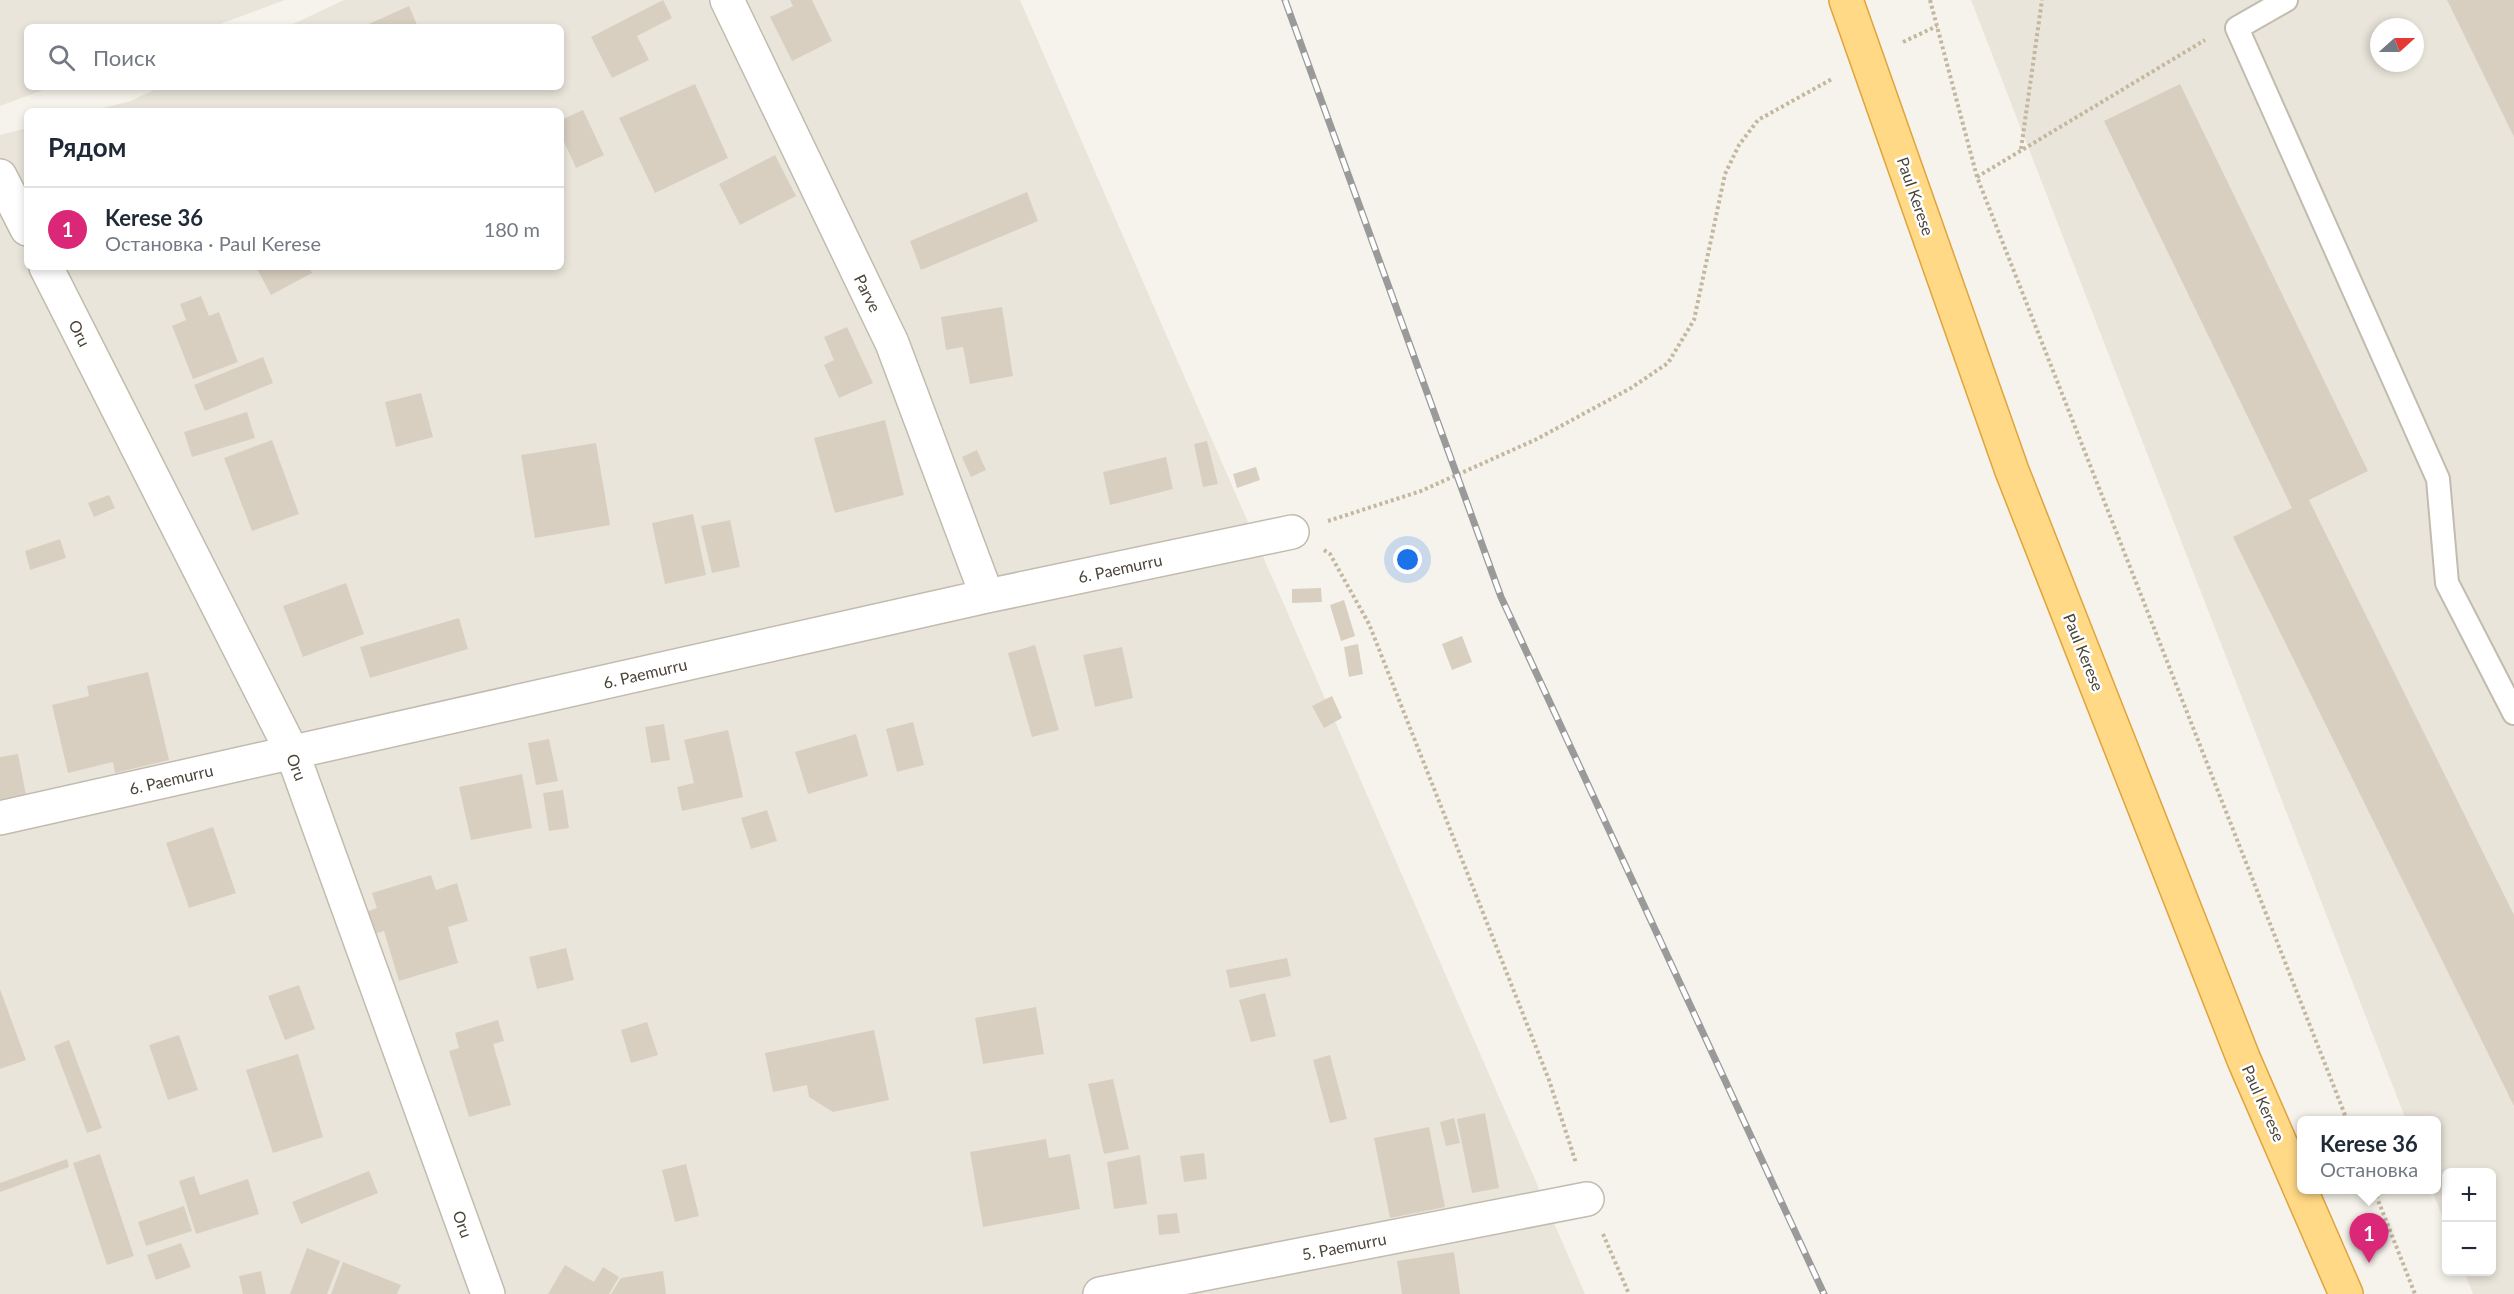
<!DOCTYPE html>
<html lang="ru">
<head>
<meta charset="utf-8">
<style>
  :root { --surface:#fff; --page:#f6f6f7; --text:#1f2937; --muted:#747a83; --line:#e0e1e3; --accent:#db2777 }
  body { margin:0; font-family:Lato,sans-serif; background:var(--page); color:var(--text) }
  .controls { position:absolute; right:18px; bottom:18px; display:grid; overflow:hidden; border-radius:9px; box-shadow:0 3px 9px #0003 }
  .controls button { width:54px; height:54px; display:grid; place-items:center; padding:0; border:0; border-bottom:2px solid var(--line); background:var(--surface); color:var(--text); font:30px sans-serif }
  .compass { position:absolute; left:2370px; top:18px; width:54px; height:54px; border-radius:50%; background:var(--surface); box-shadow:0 3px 9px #0003; rotate:69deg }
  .you { position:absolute; left:1408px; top:560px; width:21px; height:21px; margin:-15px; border:4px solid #fff; border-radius:50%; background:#1a73e8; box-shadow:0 0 0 9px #1a73e833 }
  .badge { display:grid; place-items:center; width:39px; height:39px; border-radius:50%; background:var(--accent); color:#fff; font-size:20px; font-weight:700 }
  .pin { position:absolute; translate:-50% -50px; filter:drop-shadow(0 2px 3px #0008) }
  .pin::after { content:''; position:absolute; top:32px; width:21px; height:18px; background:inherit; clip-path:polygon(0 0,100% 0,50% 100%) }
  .popup { position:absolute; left:2297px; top:1116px; width:144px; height:78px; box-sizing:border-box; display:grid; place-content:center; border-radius:9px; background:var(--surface); filter:drop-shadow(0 2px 4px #0005); font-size:20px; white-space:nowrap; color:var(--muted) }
  .popup b { font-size:22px; color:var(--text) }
  .popup::after { content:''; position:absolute; left:50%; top:100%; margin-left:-12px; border:12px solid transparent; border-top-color:var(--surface) }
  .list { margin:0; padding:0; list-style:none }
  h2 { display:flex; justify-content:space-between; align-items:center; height:78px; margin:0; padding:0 24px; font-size:26px }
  h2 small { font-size:20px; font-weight:400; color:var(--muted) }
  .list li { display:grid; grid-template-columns:39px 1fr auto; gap:18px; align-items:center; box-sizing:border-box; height:84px; padding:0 24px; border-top:2px solid var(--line) }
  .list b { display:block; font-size:22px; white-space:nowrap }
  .list p { margin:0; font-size:20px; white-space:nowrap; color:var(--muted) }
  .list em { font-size:20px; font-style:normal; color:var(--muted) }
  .icon { flex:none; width:33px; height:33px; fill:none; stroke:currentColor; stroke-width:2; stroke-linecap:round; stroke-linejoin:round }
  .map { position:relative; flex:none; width:2514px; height:1294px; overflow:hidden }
  .search { position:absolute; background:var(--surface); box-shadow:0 3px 9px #0003; left:24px; top:24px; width:540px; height:66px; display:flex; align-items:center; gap:15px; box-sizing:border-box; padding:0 21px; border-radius:9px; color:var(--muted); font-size:22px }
  .panel { position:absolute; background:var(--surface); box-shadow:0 3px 9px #0003; left:24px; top:108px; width:540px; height:162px; border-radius:9px }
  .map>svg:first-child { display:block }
  .residential { fill:#eae5da; fill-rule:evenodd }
  .building { fill:#d8cfc1 }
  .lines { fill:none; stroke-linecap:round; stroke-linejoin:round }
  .service-casing { stroke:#c2bbae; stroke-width:26 }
  .minor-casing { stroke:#c2bbae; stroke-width:36 }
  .trunk-casing { stroke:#e0a43c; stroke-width:36 }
  .path { stroke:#c4b79f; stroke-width:4; stroke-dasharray:3 3; stroke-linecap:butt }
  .service { stroke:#fff; stroke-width:22 }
  .minor { stroke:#fff; stroke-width:33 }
  .trunk { stroke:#ffd985; stroke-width:33 }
  .rail-casing { stroke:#9a9a9a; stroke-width:7 }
  .rail { stroke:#fff; stroke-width:4.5; stroke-dasharray:14; stroke-linecap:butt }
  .labels { text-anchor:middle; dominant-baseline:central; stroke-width:5; stroke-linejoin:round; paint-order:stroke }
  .street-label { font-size:16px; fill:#4b4439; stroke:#fff }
</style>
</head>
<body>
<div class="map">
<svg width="2514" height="1294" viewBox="0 0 2514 1294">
  <rect width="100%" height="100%" fill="#f6f3ec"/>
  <path class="residential" d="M0,0H285L212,27H27V87H51L0,106Z
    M344,0H1020L1585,1294H0V135L27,128V267H561V111H91L131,101L160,87H561V27H287Z
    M1971,0H2514V1294H2473L2464,1272H2492V1172H2446V1226L2432,1190H2436V1120H2406ZM2379,27H2415V63H2379Z"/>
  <path class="building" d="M663,0L672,18L637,36L649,60L612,78L591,37Z
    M790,0H812L832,41L792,61L770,17L793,6Z
    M2447,0H2514V137Z
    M409,6L418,27H362Z
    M695,84L728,158L655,193L619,118Z
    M2180,84L2368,471L2309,500L2514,915V1106L2233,537L2292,508L2104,121Z
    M583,110L604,155L576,168L561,135V120Z
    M775,155L796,196L740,225L719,184Z
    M1027,192L1038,221L921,270L910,241Z
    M256,267H308L312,273L271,295Z
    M201,296L209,316L219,312L238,362L193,379L172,326L186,320L180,304Z
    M1002,307L1013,376L970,384L963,347L946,350L941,317Z
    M847,327L873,383L839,398L824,365L834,360L824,337Z
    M263,357L273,383L205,411L194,385Z
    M421,393L433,437L396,447L385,402Z
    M247,412L255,438L192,457L184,432Z
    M885,420L904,495L835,513L814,438Z
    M272,440L299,514L252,531L224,458Z
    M1207,441L1218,484L1203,487L1194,444Z
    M596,443L610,525L535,538L521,455Z
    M977,450L986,470L971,477L962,457Z
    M1166,457L1173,489L1110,505L1103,472Z
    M1256,467L1260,480L1237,488L1233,474Z
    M109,495L115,508L94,517L88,503Z
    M693,514L706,575L665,584L652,523Z
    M730,520L740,567L712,573L701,526Z
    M60,539L66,558L30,570L25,551Z
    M346,583L364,634L303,657L283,606Z
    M1321,588L1322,602L1292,603V589Z
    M1344,600L1355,636L1341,641L1330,605Z
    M459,618L468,649L370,678L360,647Z
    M1462,636L1472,662L1452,670L1442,644Z
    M1358,644L1363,674L1349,677L1344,647Z
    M1035,645L1059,730L1032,737L1008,653Z
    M1122,647L1133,698L1095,707L1083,655Z
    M148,672L169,760L115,773L113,762L68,773L52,705L89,696L87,686Z
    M1332,696L1342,718L1324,728L1312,706Z
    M913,722L924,765L897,772L886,729Z
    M664,724L670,760L651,763L645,727Z
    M728,730L743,797L682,811L677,787L694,783L684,740Z
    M856,734L868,776L808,794L795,752Z
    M549,739L558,781L536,785L528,743Z
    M18,754L26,795L0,800V757Z
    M522,774L532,828L471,840L459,787Z
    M563,790L569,828L549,831L543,793Z
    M767,810L777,841L751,849L741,818Z
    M213,827L236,893L189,908L166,843Z
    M431,875L436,890L457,883L468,921L448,927L458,963L399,981L384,931L374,934L368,911L377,908L372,893Z
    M566,948L574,980L537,989L529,957Z
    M1287,958L1291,976L1230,988L1226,970Z
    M299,985L315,1029L285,1040L268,996Z
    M0,989L26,1060L0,1069Z
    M1265,993L1276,1036L1251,1042L1239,1000Z
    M1036,1007L1044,1054L983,1064L975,1018Z
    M498,1020L504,1041L493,1044L511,1105L469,1117L449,1051L459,1048L455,1033Z
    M647,1022L658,1055L631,1063L621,1030Z
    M874,1030L889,1100L833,1112L809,1097L807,1085L773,1092L765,1053Z
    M179,1035L198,1090L168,1100L149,1045Z
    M69,1040L102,1128L87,1133L54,1046Z
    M298,1054L323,1137L273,1153L246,1070Z
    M1330,1055L1347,1119L1330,1123L1313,1060Z
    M1113,1079L1129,1149L1104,1154L1088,1084Z
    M1485,1113L1499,1188L1472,1193L1457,1119Z
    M1454,1118L1460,1143L1446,1146L1440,1122Z
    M1429,1127L1445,1207L1390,1218L1374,1138Z
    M1046,1139L1049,1158L1070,1154L1080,1209L983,1227L970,1152Z
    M1204,1153L1207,1179L1184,1182L1180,1156Z
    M100,1154L134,1256L107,1265L73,1163Z
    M1140,1155L1147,1204L1114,1209L1107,1162Z
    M67,1159L69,1167L0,1192V1183Z
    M686,1164L699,1216L675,1222L662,1170Z
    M369,1171L378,1193L301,1224L292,1202Z
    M194,1176L200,1195L248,1179L259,1214L196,1234L179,1181Z
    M184,1206L192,1231L146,1246L138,1222Z
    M1177,1213L1180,1233L1159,1235L1157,1215Z
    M181,1243L191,1267L156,1280L147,1255Z
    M307,1248L340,1261L327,1294H290Z
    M1454,1252L1460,1294H1402L1397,1261Z
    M343,1262L401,1285L397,1294H331Z
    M565,1265L594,1282L603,1267L619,1277L609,1294H548Z
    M261,1271L266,1294H243L239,1276Z
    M663,1271L666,1294H611L621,1278Z"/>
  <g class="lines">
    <defs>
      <path id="service" d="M2286,0L2237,28L2438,479L2447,583L2514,713"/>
      <path id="minor" d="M727,0L892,343L987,596
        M0,176L27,229
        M46,267L292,752L488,1294
        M0,818L987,596L1292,532
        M1100,1294L1587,1199"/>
      <path id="trunk" d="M1846,0L2012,471L2244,1060L2346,1294"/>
    </defs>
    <use href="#service" class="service-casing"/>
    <use href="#minor" class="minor-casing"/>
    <use href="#trunk" class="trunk-casing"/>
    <path class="path" d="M1930,0L1977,177L2347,1120
      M1903,42L1937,26
      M2021,149L2042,0
      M1977,177L2205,40
      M1328,521L1421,491L1537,439L1631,388L1668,363L1694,320L1725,174L1739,145L1758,120L1832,79
      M1324,550L1330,554L1369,624L1549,1080L1576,1163
      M2374,1190L2415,1294
      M1603,1234L1629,1294"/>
    <use href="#service" class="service"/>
    <use href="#minor" class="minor"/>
    <use href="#trunk" class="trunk"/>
    <defs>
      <path id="rail" d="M1285,0L1501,597L1824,1294"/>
    </defs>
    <use href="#rail" class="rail-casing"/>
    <use href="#rail" class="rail"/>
  </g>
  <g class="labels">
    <g class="street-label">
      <text transform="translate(1916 196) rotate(71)">Paul Kerese</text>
      <text transform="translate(868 293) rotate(64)">Parve</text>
      <text transform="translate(80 333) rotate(63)">Oru</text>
      <text transform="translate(1120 568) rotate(-12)">6. Paemurru</text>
      <text transform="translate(2084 652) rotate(68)">Paul Kerese</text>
      <text transform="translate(645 673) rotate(-13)">6. Paemurru</text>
      <text transform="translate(297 767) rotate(69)">Oru</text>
      <text transform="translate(171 779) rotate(-13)">6. Paemurru</text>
      <text transform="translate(2264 1103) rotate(66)">Paul Kerese</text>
      <text transform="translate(463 1224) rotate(70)">Oru</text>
      <text transform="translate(1344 1246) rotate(-11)">5. Paemurru</text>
    </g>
  </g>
</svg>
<div class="controls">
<button>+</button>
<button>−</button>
</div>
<svg class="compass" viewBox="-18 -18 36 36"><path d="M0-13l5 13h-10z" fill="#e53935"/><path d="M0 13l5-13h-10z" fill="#747a83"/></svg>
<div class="you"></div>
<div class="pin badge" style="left:2369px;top:1263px">1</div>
<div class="popup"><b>Kerese 36</b>Остановка</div>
<div class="search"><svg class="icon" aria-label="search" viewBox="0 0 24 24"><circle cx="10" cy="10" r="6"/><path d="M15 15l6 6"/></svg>Поиск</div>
<section class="panel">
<h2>Рядом<small></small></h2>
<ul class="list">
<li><span class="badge">1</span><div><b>Kerese 36</b><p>Остановка · Paul Kerese</p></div><em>180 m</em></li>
</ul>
</section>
</div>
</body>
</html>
